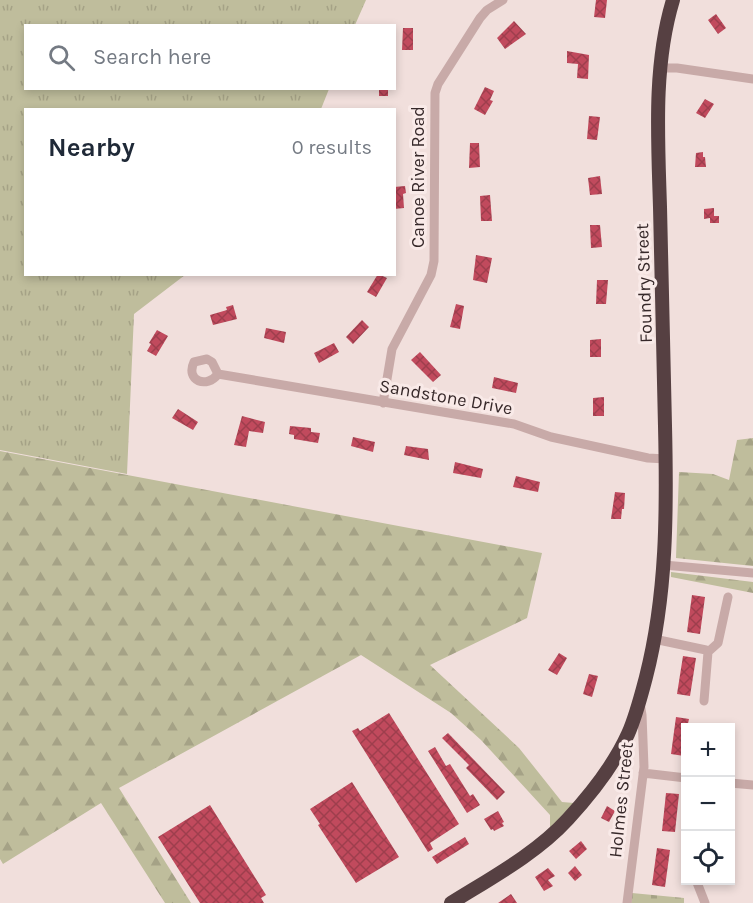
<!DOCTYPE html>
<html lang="en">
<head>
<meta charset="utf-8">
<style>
  :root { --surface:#fff; --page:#f2f2f3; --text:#1f2937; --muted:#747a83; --line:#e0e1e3 }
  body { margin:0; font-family:Karla,sans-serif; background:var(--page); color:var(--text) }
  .controls { position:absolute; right:18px; bottom:18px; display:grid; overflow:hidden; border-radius:0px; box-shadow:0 3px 9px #0003 }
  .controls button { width:54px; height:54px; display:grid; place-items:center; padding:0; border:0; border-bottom:2px solid var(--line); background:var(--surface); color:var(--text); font:30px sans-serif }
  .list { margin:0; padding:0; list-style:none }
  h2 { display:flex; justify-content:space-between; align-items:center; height:78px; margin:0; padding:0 24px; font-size:26px }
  h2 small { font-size:20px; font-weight:400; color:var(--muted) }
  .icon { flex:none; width:33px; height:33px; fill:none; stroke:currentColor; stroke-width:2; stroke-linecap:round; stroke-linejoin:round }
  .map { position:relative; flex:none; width:753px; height:903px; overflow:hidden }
  .search { position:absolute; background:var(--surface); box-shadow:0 3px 9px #0003; left:24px; top:24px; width:372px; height:66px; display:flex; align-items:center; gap:15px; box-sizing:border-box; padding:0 21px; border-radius:0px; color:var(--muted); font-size:22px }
  .panel { position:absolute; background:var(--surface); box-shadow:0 3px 9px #0003; left:24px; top:108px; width:372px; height:168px; border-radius:0px }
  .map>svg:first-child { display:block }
  .forest { fill:url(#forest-firs) }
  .cemetery { fill:url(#cemetery-stones) }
  .park { fill:url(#park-tufts) }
  .building { fill:url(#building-cross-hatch) }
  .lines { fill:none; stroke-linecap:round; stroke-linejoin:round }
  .minor { stroke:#c8aaa8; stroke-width:9 }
  .highway { stroke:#564042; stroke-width:14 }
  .labels { text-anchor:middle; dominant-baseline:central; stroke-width:6; stroke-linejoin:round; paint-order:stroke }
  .street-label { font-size:18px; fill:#362829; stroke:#f9eae8 }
</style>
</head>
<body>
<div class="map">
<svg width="753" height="903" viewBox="0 0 753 903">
  <defs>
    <pattern id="forest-firs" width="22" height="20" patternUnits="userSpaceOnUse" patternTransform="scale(1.5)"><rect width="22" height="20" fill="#bfbd9c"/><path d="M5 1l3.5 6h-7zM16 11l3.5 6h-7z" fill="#a5a286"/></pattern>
    <pattern id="cemetery-stones" width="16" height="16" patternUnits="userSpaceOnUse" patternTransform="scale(1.5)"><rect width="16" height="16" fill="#bfbd9c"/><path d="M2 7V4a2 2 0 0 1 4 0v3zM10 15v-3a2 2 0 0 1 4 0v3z" fill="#a5a286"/></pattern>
    <pattern id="park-tufts" width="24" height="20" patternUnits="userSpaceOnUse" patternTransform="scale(1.5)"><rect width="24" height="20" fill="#bfbd9c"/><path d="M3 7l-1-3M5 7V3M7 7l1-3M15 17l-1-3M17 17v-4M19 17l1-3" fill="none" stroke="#a5a286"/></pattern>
    <pattern id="building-cross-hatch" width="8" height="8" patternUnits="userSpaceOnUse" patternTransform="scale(1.5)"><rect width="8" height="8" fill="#c14a5d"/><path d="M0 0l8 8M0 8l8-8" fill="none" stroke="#9e3e4d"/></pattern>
  </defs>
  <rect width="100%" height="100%" fill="#f1dfdc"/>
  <path class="forest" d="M753,438V566L676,558L679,472L713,474L729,480L737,440Z
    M0,451L542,553L527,618L430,665L519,748L562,802L574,803L550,828V815L481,740L451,713L361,655L119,788L191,903H165L101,803L3,864L0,859Z
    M671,572L753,582V593L671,577Z"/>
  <path class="cemetery" d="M632,893L684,898V903H631Z"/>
  <path class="park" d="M0,0H366L355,25L26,26V88L329,89L321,109L26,110V274L185,275L134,314L127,474L0,450Z"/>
  <path class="building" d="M596,0H607L605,18L594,17Z
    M716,14L726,28L718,34L708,20Z
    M514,21L526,34L505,49L497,38Z
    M403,28H413V50H402Z
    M567,51L589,55L588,79L577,78L578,64L567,63Z
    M485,87L494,91L490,100L493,101L485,115L474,109Z
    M379,88H388V96H379Z
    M705,99L714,104L705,118L696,113Z
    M589,116L600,117L597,140L587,139Z
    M470,143H479L480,167L469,168Z
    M703,152V157H705L706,167H695L696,153Z
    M600,176L602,194L590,195L588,178Z
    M405,186L406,193L403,194L404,208L394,209V187Z
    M490,195L492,221H481L480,196Z
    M714,208V216H719V223H710V218L704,219V209Z
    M590,225H600L602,247L591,248Z
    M476,255L492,258L487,283L473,280Z
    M378,274L387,278L376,297L367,292Z
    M597,280H608L606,304H596Z
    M456,304L464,306L460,329L450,327Z
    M233,305L237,319L213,325L210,315L227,310L226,307Z
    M362,320L369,327L353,344L346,337Z
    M266,328L286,332L284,343L264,338Z
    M157,330L168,336L156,356L147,351L151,344L149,343Z
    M601,339V357H590V340Z
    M334,343L339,352L319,363L314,353Z
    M420,352L441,375L433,382L411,360Z
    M494,377L518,383L516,393L492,388Z
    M604,397V416H593V398Z
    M178,409L198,422L193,430L172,418Z
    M242,416L265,422L263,433L249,431L246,447L234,445Z
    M290,426L311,428V432L320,433L318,443L294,439V435L289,434Z
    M353,437L375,442L373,452L351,446Z
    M406,446L428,449L429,460L404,455Z
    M455,462L483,469L481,478L453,473Z
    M516,476L540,482L538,492L513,487Z
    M615,492L625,493L624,509H622L621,519H611Z
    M692,595L705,597L700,634L687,632Z
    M559,653L567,658L557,675L548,670Z
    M683,656L696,658L690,696L677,694Z
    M589,674L598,676L592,697L583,694Z
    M389,713L459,824L430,843L433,849L428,852L352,731L358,728L360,731Z
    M676,717L689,719L687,728H686L684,756L671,754Z
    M448,733L505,792L497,800L466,768L469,765L442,738Z
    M435,747L446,766L450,764L470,796L473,794L480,805L467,813L428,751Z
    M352,782L399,857L356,883L318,825L320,824L310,809Z
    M666,793L679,794L675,832L662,831Z
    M210,805L266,895L261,898L264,903H200L158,837Z
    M607,806L615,811L609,822L601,818Z
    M498,811L504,822L502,823L504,826L494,831L493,829L491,830L484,819Z
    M465,837L469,844L437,864L432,857Z
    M581,841L587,849L576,859L569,851Z
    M657,848L670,850L665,887L652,885Z
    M575,866L582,875L575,881L568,873Z
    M548,868L555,876L548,880L553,886L544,891L535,877Z
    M511,894L517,903H498Z"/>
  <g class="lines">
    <path class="minor" d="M662,68H677L753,79
      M218,374L212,362L207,359L194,362C185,381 207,389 218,374L514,424L551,437L648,458L666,459
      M383,403L392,349L431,275L434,261L435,93L438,84L480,18L487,10L503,0
      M664,565L753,573
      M654,639L706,650L708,652L704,701
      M708,652L718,643L728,597
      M643,773L686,778
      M730,783L753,785
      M696,880L705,903
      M627,903L644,767L642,715L640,703"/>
    <path class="highway" d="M451,903C491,878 536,854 568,819C591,794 614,765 628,734C636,716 641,696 646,677C667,595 667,510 665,426C664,353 662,280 660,207C658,139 653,66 673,0"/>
  </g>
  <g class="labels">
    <g class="street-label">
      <text transform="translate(418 177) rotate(-90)">Canoe River Road</text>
      <text transform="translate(644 283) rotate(-92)">Foundry Street</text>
      <text transform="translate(446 397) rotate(10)">Sandstone Drive</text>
      <text transform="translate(621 800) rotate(-84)">Holmes Street</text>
    </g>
  </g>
</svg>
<div class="controls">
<button>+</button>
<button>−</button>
<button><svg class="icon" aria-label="locate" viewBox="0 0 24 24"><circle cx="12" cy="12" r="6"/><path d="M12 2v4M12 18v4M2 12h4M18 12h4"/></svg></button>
</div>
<div class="search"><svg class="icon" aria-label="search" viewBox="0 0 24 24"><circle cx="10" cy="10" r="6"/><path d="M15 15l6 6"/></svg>Search here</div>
<section class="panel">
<h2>Nearby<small>0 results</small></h2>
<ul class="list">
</ul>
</section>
</div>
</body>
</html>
